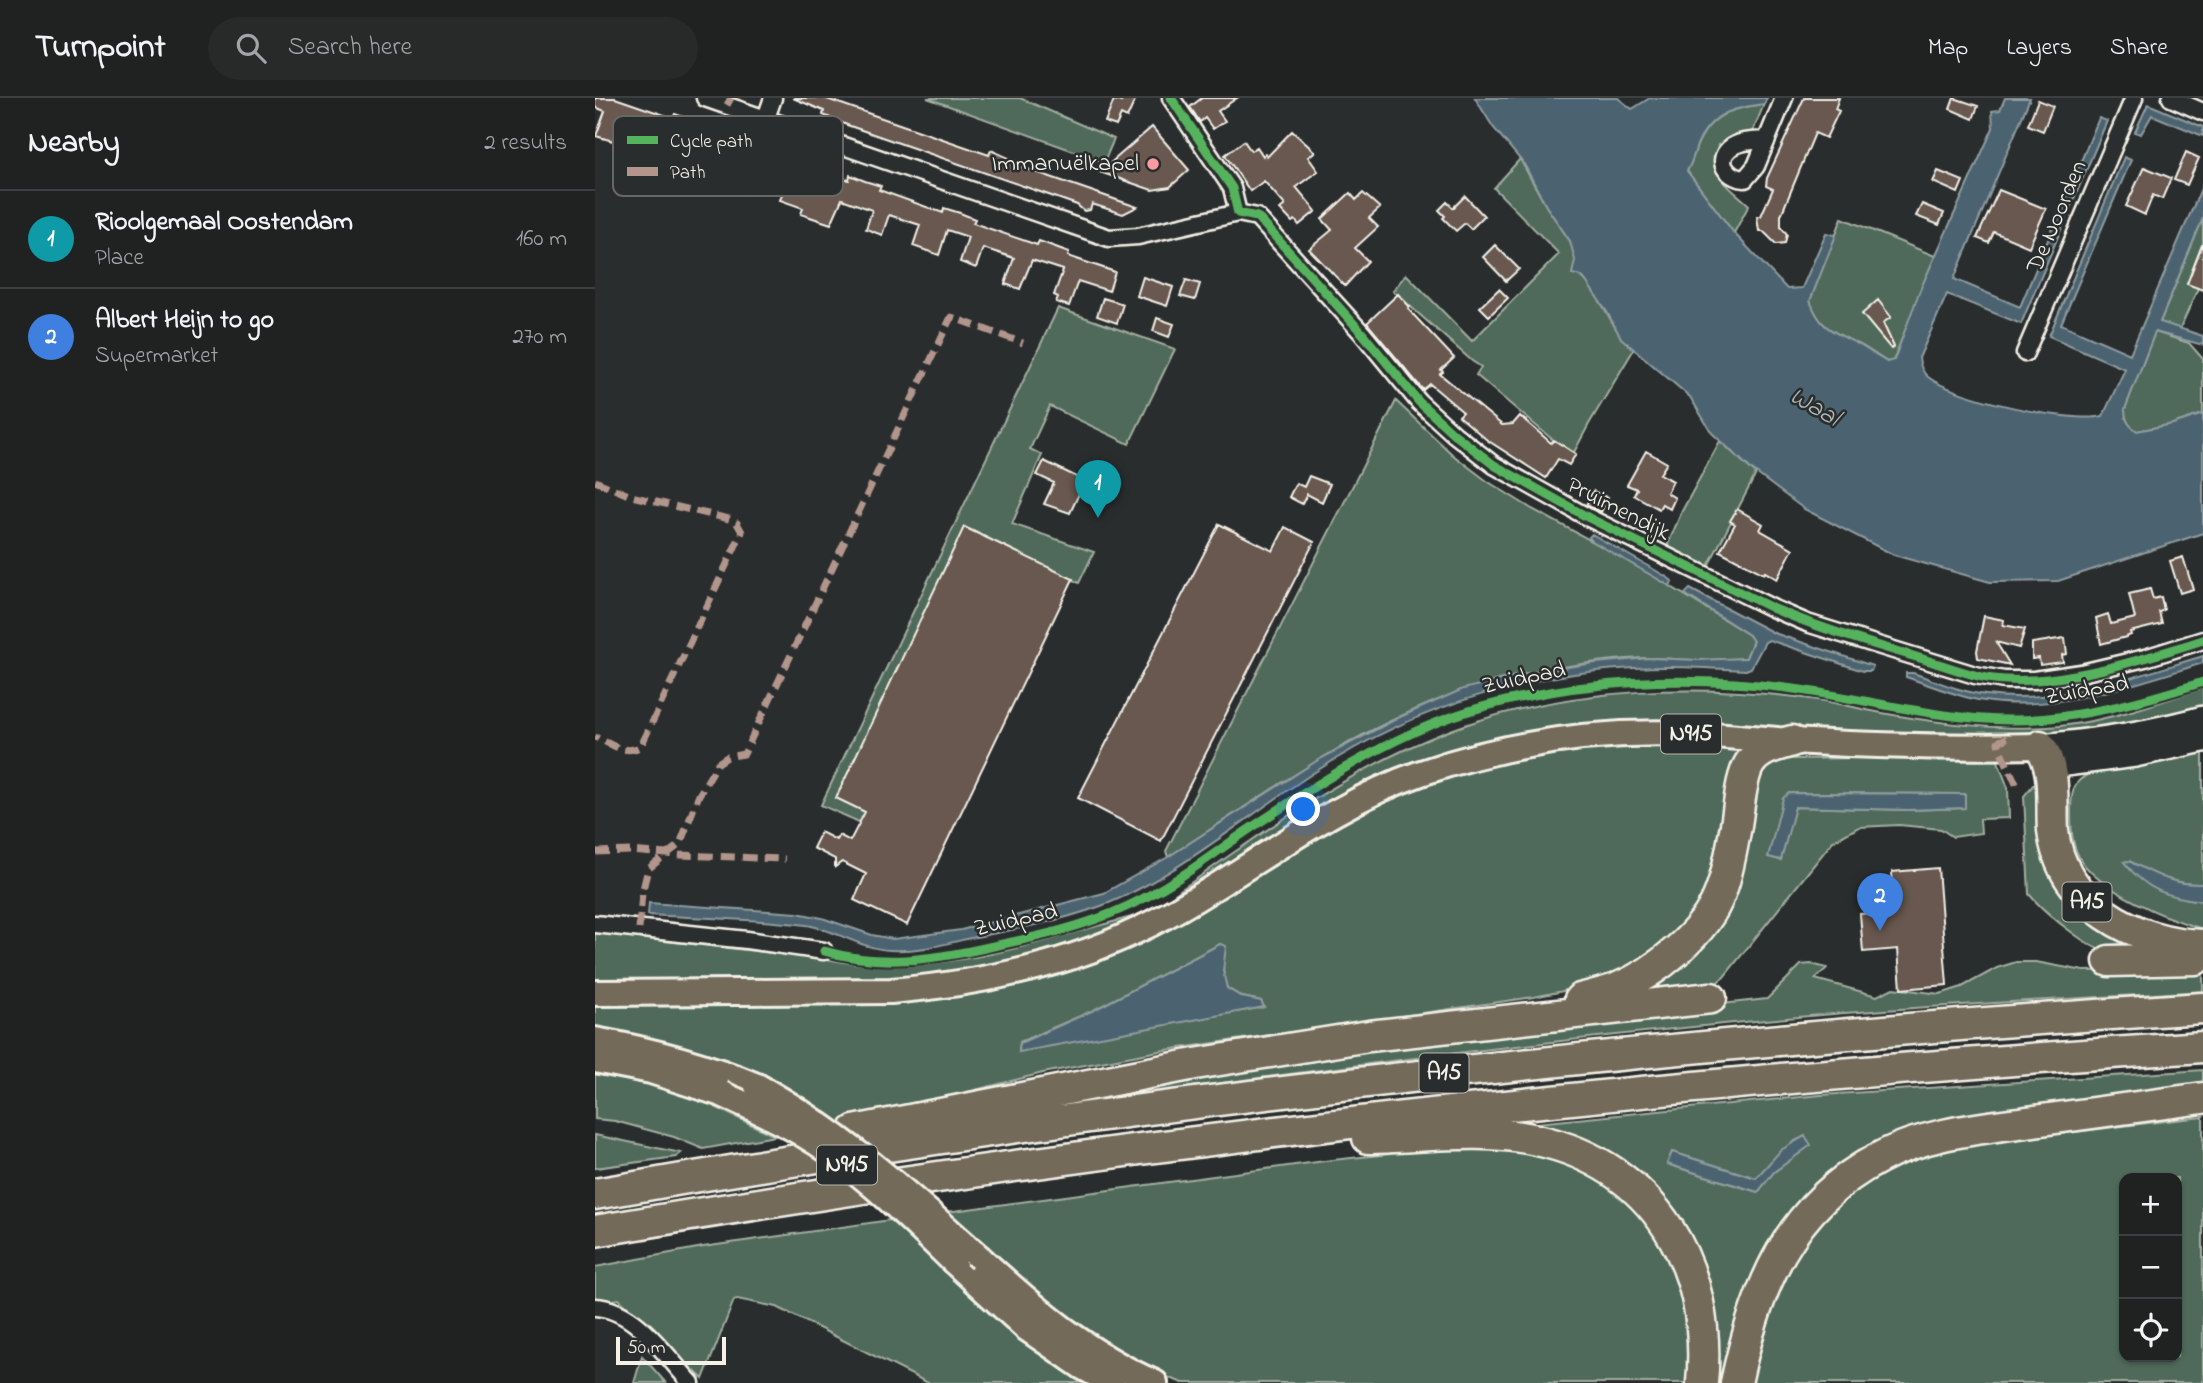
<!DOCTYPE html>
<html lang="en">
<head>
<meta charset="utf-8">
<style>
  :root { --surface:#202222; --page:#282a2a; --text:#f1f3f6; --muted:#a2a4a5; --line:#3d3f40; --accent:#ff9aa2 }
  body { margin:0; font-family:"Indie Flower",sans-serif; background:var(--page); color:var(--text) }
  .controls { position:absolute; right:21px; bottom:21px; display:grid; overflow:hidden; border-radius:14px; box-shadow:0 2px 5px #0004 }
  .controls button { width:63px; height:63px; display:grid; place-items:center; padding:0; border:0; border-bottom:2px solid var(--line); background:var(--surface); color:var(--text); font:35px sans-serif }
  .scale { position:absolute; left:21px; bottom:18px; width:110px; box-sizing:border-box; padding-left:7px; border:4px solid #f4f1e8; border-top:0; font-size:19px; line-height:24px; white-space:nowrap; color:#f4f1e8; -webkit-text-stroke:5px #2a2d2e; paint-order:stroke }
  .you { position:absolute; left:709px; top:712px; width:24px; height:24px; margin:-18px; border:5px solid #fff; border-radius:50%; background:#1a73e8; box-shadow:0 0 0 10px #1a73e833 }
  .badge { display:grid; place-items:center; width:46px; height:46px; border-radius:50%; background:var(--accent); color:#fff; font-size:23px; font-weight:700 }
  .pin { position:absolute; translate:-50% -58px; filter:drop-shadow(0 2px 4px #0008) }
  .pin::after { content:''; position:absolute; top:37px; width:24px; height:21px; background:inherit; clip-path:polygon(0 0,100% 0,50% 100%) }
  .list { margin:0; padding:0; list-style:none }
  h2 { display:flex; justify-content:space-between; align-items:center; height:91px; margin:0; padding:0 28px; font-size:30px }
  h2 small { font-size:23px; font-weight:400; color:var(--muted) }
  .list li { display:grid; grid-template-columns:46px 1fr auto; gap:21px; align-items:center; box-sizing:border-box; height:98px; padding:0 28px; border-top:2px solid var(--line) }
  .list b { display:block; font-size:26px; white-space:nowrap }
  .list p { margin:0; font-size:23px; white-space:nowrap; color:var(--muted) }
  .list em { font-size:23px; font-style:normal; color:var(--muted) }
  .icon { flex:none; width:38px; height:38px; fill:none; stroke:currentColor; stroke-width:2; stroke-linecap:round; stroke-linejoin:round }
  .map { position:relative; flex:none; width:1608px; height:1285px; overflow:hidden }
  header { display:flex; align-items:center; gap:42px; box-sizing:border-box; height:98px; padding:0 35px; background:var(--surface); border-bottom:2px solid var(--line) }
  header strong { font-size:33px }
  nav { display:flex; gap:38px; margin-inline-start:auto; font-size:24px }
  .search { width:490px; height:63px; background:var(--page); display:flex; align-items:center; gap:18px; box-sizing:border-box; padding:0 24px; border-radius:38px; color:var(--muted); font-size:26px }
  main { display:flex }
  aside { flex:1; background:var(--surface) }
  .map>svg:first-child { display:block }
  .green { fill:#4f6b5a; stroke:#a2aea1; stroke-width:2; fill-rule:evenodd }
  .water { fill:#4b636f; stroke:#8f9c9f; stroke-width:2 }
  .building { fill:#67584f; stroke:#f4f1e8; stroke-width:2 }
  .lines { fill:none; stroke-linecap:round; stroke-linejoin:round }
  .street-casing { stroke:#f4f1e8; stroke-width:21 }
  .secondary-casing { stroke:#f4f1e8; stroke-width:28 }
  .primary-casing { stroke:#f4f1e8; stroke-width:30 }
  .highway-casing { stroke:#f4f1e8; stroke-width:35 }
  .street { stroke:#2a2d2e; stroke-width:16 }
  .secondary { stroke:#2a2d2e; stroke-width:23 }
  .primary { stroke:#736b5a; stroke-width:24 }
  .highway { stroke:#736b5a; stroke-width:30 }
  .primary-bridge-casing { stroke:#f4f1e8; stroke-width:30; stroke-linecap:butt }
  .primary-bridge { stroke:#736b5a; stroke-width:24 }
  .quiet { stroke:#b2968c; stroke-width:7; stroke-dasharray:14 7; stroke-linecap:butt }
  .cycleway-casing { stroke:#2a2d2e; stroke-width:13 }
  .cycleway { stroke:#56b35d; stroke-width:9 }
  .poi-dot { fill:#ff9aa2; stroke:#2a2d2e; stroke-width:2.5 }
  .labels { text-anchor:middle; dominant-baseline:central; stroke-width:5; stroke-linejoin:round; paint-order:stroke }
  .shield { fill:#2a2d2e; stroke:#b7b6b0; stroke-width:2 }
  .shield-label { font-size:23px; font-weight:bold; fill:#f4f1e8 }
  .poi-label { font-size:24px; fill:#f4f1e8; stroke:#2a2d2e; text-anchor:end }
  .street-label { font-size:24px; fill:#f4f1e8; stroke:#2a2d2e }
  .water-label { font-size:26px; font-style:italic; fill:#b0b8b8; stroke:#2a2d2e }
  .key { fill:#2a2d2e; stroke:#676866; stroke-width:2 }
  .key-label { font-size:19px; fill:#f4f1e8 }
</style>
</head>
<body>
<header>
<strong>Turnpoint</strong>
<div class="search"><svg class="icon" aria-label="search" viewBox="0 0 24 24"><circle cx="10" cy="10" r="6"/><path d="M15 15l6 6"/></svg>Search here</div>
<nav><a>Map</a><a>Layers</a><a>Share</a></nav>
</header>
<main>
<aside>
<h2>Nearby<small>2 results</small></h2>
<ul class="list">
<li><span class="badge" style="background:#0f9aa8">1</span><div><b>Rioolgemaal Oostendam</b><p>Place</p></div><em>160 m</em></li>
<li><span class="badge" style="background:#3f7fe0">2</span><div><b>Albert Heijn to go</b><p>Supermarket</p></div><em>270 m</em></li>
</ul>
</aside>
<div class="map">
<svg width="1608" height="1285" viewBox="0 0 1608 1285">
  <rect width="100%" height="100%" fill="#2a2d2e"/>
  <filter id="ink" filterUnits="userSpaceOnUse"><feTurbulence type="fractalNoise" baseFrequency=".0143" numOctaves="2"/><feDisplacementMap in="SourceGraphic" scale="14" xChannelSelector="R" yChannelSelector="G"/><feConvolveMatrix kernelMatrix="1 2 1 2 8 2 1 2 1" color-interpolation-filters="sRGB"/></filter>
  <g filter="url(#ink)">
    <path class="green" d="M332,0H425L519,41L509,64Z
      M1169,6L1157,36L1145,37L1123,47C1114,80 1132,86 1154,107L1139,135L1092,73C1097,65 1099,56 1102,47C1116,15 1138,10 1169,6Z
      M925,61L951,108L975,143L979,151L982,176C1006,190 1014,232 1039,251L994,326L977,358L881,277L886,269L877,263L798,193L811,176L877,243L964,156L899,90Z
      M1247,120L1340,158L1298,263L1292,264C1282,258 1273,251 1263,246C1238,233 1226,232 1215,203Z
      M1608,120V179L1585,231L1565,224Z
      M463,210L580,251L534,346L455,308L435,351L447,357L417,426L499,454L484,485L372,430L311,554L293,737L226,707Z
      M1560,234L1594,245L1608,261V316L1578,326L1542,333C1533,327 1530,322 1530,311Z
      M801,303L858,357L892,383L937,411L1036,464L1154,537L1158,543L1151,560C1135,561 1119,562 1103,562C1087,562 1071,560 1056,560C1018,560 977,567 940,574C803,598 687,686 573,759L571,753Z
      M1125,343L1161,376L1110,474L1070,453L1087,413Z
      M1608,590V611L1544,628L1441,642L1055,626L875,652L637,770L507,838L450,858L356,878L191,888L0,889V835L231,861C319,879 411,855 495,830C516,824 539,820 558,811C569,806 578,797 588,790C608,777 627,762 647,749C716,701 791,654 870,627C980,589 1108,585 1223,602C1244,605 1265,611 1287,615C1341,625 1398,632 1453,629C1506,626 1558,606 1608,590Z
      M1001,644L1150,647L1124,772L1081,843L1007,885L939,899L564,953L448,975L240,1027L0,935V909L267,903L373,894L429,886L494,866L544,842L738,728L812,690L878,667ZM625,846C631,863 625,875 632,890L647,899L666,903L669,909L424,953L425,944L499,912Z
      M1608,652V786C1578,787 1560,777 1534,763L1529,764C1548,789 1578,800 1608,803V831C1573,821 1502,792 1484,759C1476,744 1476,728 1476,712C1476,688 1481,680 1503,672Z
      M1401,658L1413,690L1414,720L1385,721L1386,735L1358,739L1346,731L1304,727L1264,729L1238,743L1129,879L1113,891L1014,903L1084,867L1155,683H1164C1173,665 1176,664 1195,661ZM1194,695L1370,696V710L1313,712L1200,709L1185,762L1174,759Z
      M1448,684L1455,759L1576,850C1557,852 1535,857 1516,855C1495,853 1447,812 1434,796L1429,698L1439,686Z
      M1421,864H1441L1489,873L1608,870V893C1481,901 1353,906 1226,917C925,943 625,983 326,1028L788,943L1172,901L1206,867L1216,866L1232,870L1220,881L1282,898L1298,890L1345,896L1367,889L1402,870Z
      M0,969L85,992L180,1038L108,1051L79,1039L20,1023L0,1021Z
      M1608,972V987L1369,1023L1216,1095L1132,1285H1120L1122,1268L1121,1231L1060,1099L912,1028L1226,997ZM1210,1038L1215,1047L1179,1074L1163,1094L1072,1066L1077,1054L1161,1080L1200,1043Z
      M1608,1019V1285H1157C1171,1233 1184,1176 1215,1132C1230,1110 1279,1075 1303,1064C1333,1050 1370,1049 1402,1044C1471,1035 1539,1026 1608,1019ZM1529,1080H1582V1259H1529Z
      M0,1037L86,1055L81,1059L0,1070Z
      M886,1051C913,1053 939,1054 965,1062C1024,1080 1072,1137 1090,1194C1092,1202 1092,1212 1092,1221C1093,1242 1094,1264 1096,1285H588C496,1254 420,1180 351,1114L737,1062L825,1053Z
      M295,1122L388,1205L469,1271L493,1285H333L182,1209L142,1201L139,1202L108,1281L24,1201L0,1205V1169L108,1149Z
      M47,1258L71,1285H39Z"/>
    <path class="water" d="M880,0H1023L1037,11L1055,0H1172L1169,6C1138,10 1116,15 1102,47C1099,56 1097,65 1092,73L1139,135L1192,191L1207,190L1231,135L1241,137L1215,203C1226,232 1238,233 1263,246C1273,251 1282,259 1292,264L1299,262L1325,192L1398,30L1397,13L1405,12L1410,0H1435L1359,181L1425,209L1504,20L1512,23L1426,226L1352,196L1324,260C1325,268 1327,274 1333,279C1359,300 1475,326 1508,318L1530,271L1454,238L1529,59L1536,62L1466,226L1535,256L1608,86V120L1565,224L1608,238V247L1560,234L1530,311C1530,322 1533,327 1542,333L1578,326L1608,316V435L1463,483L1395,484L1299,457L1209,411L1157,372L1117,335L1095,299L1026,240L1012,214L990,182L986,178L977,176L980,162L975,143L951,108L929,66L898,29Z
      M1553,6L1608,29V38L1557,17L1546,36L1540,34Z
      M997,436L1072,479L1077,483L1075,488L997,443L994,439Z
      M1095,491L1179,535L1278,568L1276,573H1268L1174,542L1170,544L1156,570L1151,572C1126,571 1100,569 1075,569C949,569 825,605 720,674C654,716 579,781 506,808C465,823 419,832 376,840C349,846 322,854 295,852C265,851 240,831 211,827C159,821 105,820 53,817L54,805L202,815L227,820L277,837L298,841L366,832L509,795L573,759L723,662L805,619L868,591L939,574L1000,565L1055,560L1103,562L1151,560L1158,543L1154,537L1090,496Z
      M1608,558V565C1537,587 1459,616 1383,602C1359,597 1335,587 1311,579V575H1318C1341,583 1366,594 1391,597C1465,607 1538,579 1608,558Z
      M1194,695L1370,696V710L1313,712L1200,709L1186,762L1173,759L1188,700Z
      M1534,763C1560,776 1577,787 1608,786V803C1573,799 1552,793 1529,764Z
      M625,846L631,848L628,873L632,890L647,899L666,903L669,909L424,954L425,945L499,912Z
      M1210,1038L1216,1047L1179,1074L1163,1094L1072,1066L1077,1054L1161,1080L1186,1052Z"/>
    <path class="building" d="M0,0H20L78,20L80,16L110,27L109,31L156,47L149,66L158,69L149,96L102,81L94,76L104,45L73,35L65,60L48,54L53,38L23,28L18,43L1,38L10,13L0,9Z
      M198,0H229L394,57L396,52L420,63L418,66L542,109L528,116L497,106L495,112L489,113L482,107L431,89L252,27L228,17L229,13Z
      M528,0H541L532,20L526,17L521,28L510,24L519,2L526,4Z
      M607,0H642L623,13L630,23L618,31L610,20L605,24L595,9Z
      M1209,0H1244L1240,11L1244,13L1231,40L1220,35L1186,117V129L1192,136L1190,145L1181,146L1168,133H1164L1162,119L1166,118L1178,91L1171,88L1172,80Z
      M1359,0L1383,8L1378,21L1355,11Z
      M1443,2L1458,8L1448,33L1433,27Z
      M557,29L594,72L575,89L557,92L505,74Z
      M697,33L720,54L713,59L723,73L701,89L721,113L704,127L700,122L697,124L685,111L690,107L669,83L655,93L630,57L649,43L656,53L662,49L668,58L670,56L672,59Z
      M1591,54L1604,60L1592,87L1579,82Z
      M207,65L254,82L255,77L270,83L286,88L284,92L348,115L349,110L365,115L380,121L378,125L442,147L444,143L474,154L473,158L520,174L514,193L483,183L474,208L461,204L463,199L459,197L468,172L437,162L425,191L410,186L419,160L388,150L381,170L365,164L373,139L352,132L344,157L318,148L325,127L294,117L287,137L271,131L277,112L247,101L236,126L206,116L208,110L185,102L190,88L198,91Z
      M1549,69L1576,80L1567,101L1558,97L1550,117L1531,108Z
      M1343,73L1368,83L1363,95L1338,84Z
      M1404,92L1451,111L1434,149L1399,134L1394,145L1382,140Z
      M755,95L761,102L768,95L785,110L774,120L783,129L760,150L773,163L750,188L714,151L737,132L727,121Z
      M870,98L889,118L876,131L870,125L861,133L848,120L850,118L844,112L852,104L858,110Z
      M1327,106L1349,115L1344,127L1321,118Z
      M900,147L924,171L911,183L888,159Z
      M1607,147H1608V192L1592,186Z
      M548,179L578,189L572,208L542,198Z
      M591,182L605,186L600,202L585,198Z
      M904,191L913,200L894,218L885,209Z
      M803,196L815,209L813,211L859,260L846,272L848,274L845,276L907,327L918,326L925,318L956,345L959,342L981,356L974,367L963,361L951,380L892,342L864,318L868,314L835,286L828,292L772,225Z
      M508,200L528,206L522,225L502,218Z
      M1283,202L1296,219L1288,225L1299,249L1296,251L1267,216Z
      M562,220L579,226L574,239L558,233Z
      M1051,353L1072,365L1065,376L1078,383L1072,395L1080,400L1075,411L1067,406L1064,411L1039,397L1042,391L1032,387Z
      M449,363L490,383L475,415L449,406L459,385L442,377Z
      M714,378L735,386L727,404L712,396L707,406L694,399L701,385L709,389Z
      M998,393L1013,400L1006,414L991,407Z
      M1142,411L1168,426L1165,432L1198,451L1182,481L1170,474L1169,476L1125,453L1140,426L1135,423Z
      M624,426L678,453L690,429L719,444L566,743L483,700Z
      M369,429L478,481L312,827L259,802L271,776L247,764L240,769V761L218,750L226,734L241,742L244,737L255,743L270,714L241,700Z
      M1588,459L1598,491L1585,495L1575,463Z
      M1555,491L1558,501L1566,499L1569,512L1564,514L1567,526L1535,534L1536,537L1531,539L1506,546L1501,520L1513,516L1516,526L1540,520L1534,496Z
      M1389,518L1409,522L1408,527L1430,531L1424,550L1401,544L1415,567L1383,560L1382,553Z
      M1470,540L1472,556L1467,557L1468,564L1445,567L1444,560L1437,561V545Z
      M1343,770L1352,887L1306,891L1303,851L1268,854L1265,816L1300,813L1297,774Z"/>
    <g class="lines">
      <defs>
        <path id="street" d="M110,0L514,140L543,138L643,115L662,119L768,236L824,304L859,336L899,367L994,420L1177,510L1212,525L1305,554L1380,577L1409,582H1439L1486,575L1550,560L1608,542
          M576,0L637,90L643,115
          M1576,0L1608,14
          M171,20L178,0
          M1172,42C1160,43 1144,42 1134,51C1120,64 1133,80 1150,81L1161,68L1189,0
          M1430,255L1539,0
          M0,826L152,842L229,853
          M0,1209C41,1211 70,1257 96,1285"/>
        <path id="secondary" d="M1445,648C1501,643 1554,635 1608,620
          M1455,668L1540,657L1608,642"/>
        <path id="primary" d="M0,895L296,893C380,886 464,870 541,833C640,786 722,711 826,675C913,645 1004,632 1094,636C1129,637 1163,641 1197,643C1280,648 1362,650 1445,648
          M0,942C56,952 109,966 162,988
          M0,962L56,973L127,996
          M385,1160C438,1209 493,1256 560,1285
          M359,1164L431,1230L486,1268L517,1285"/>
        <path id="highway" d="M1445,648C1462,672 1456,705 1458,732C1465,805 1541,846 1608,847
          M1514,863L1601,861
          M985,901C997,898 1009,895 1021,891C1059,876 1111,835 1125,795C1133,775 1136,754 1140,733C1144,714 1145,680 1155,665C1164,651 1181,648 1197,643
          M259,1033L600,966L774,938L1116,900
          M773,1040C828,1039 887,1030 942,1042C1060,1068 1118,1169 1107,1285
          M0,1096C533,1002 1068,944 1608,910
          M0,1133C532,1042 1070,983 1608,949
          M1141,1285C1161,1190 1193,1108 1284,1060C1330,1035 1388,1030 1439,1023C1495,1015 1552,1008 1608,1000"/>
      </defs>
      <use href="#street" class="street-casing"/>
      <use href="#secondary" class="secondary-casing"/>
      <use href="#primary" class="primary-casing"/>
      <use href="#highway" class="highway-casing"/>
      <use href="#street" class="street"/>
      <use href="#secondary" class="secondary"/>
      <use href="#primary" class="primary"/>
      <use href="#highway" class="highway"/>
      <defs>
        <path id="primary-bridge" d="M162,988C246,1034 314,1097 385,1160
          M127,996C153,1008 179,1019 204,1034C263,1068 311,1117 359,1164"/>
      </defs>
      <use href="#primary-bridge" class="primary-bridge-casing"/>
      <use href="#primary-bridge" class="primary-bridge"/>
      <path class="quiet" d="M132,7L136,0
        M0,383L36,398L134,421L142,425L147,434L46,648C31,658 14,645 0,639
        M1412,640L1403,644L1404,649L1422,688
        M0,754L36,753L84,757L190,761
        M44,831L47,795L53,771L85,746L104,697L123,665L132,659L149,656L356,219L428,245"/>
      <defs>
        <path id="cycleway" d="M576,0L637,90L643,115L662,119L667,124L768,236L824,304L859,336L899,367L994,420L1177,510C1226,531 1277,546 1328,561C1355,569 1383,581 1411,582C1472,586 1549,561 1608,542
          M229,853C285,869 337,862 394,849C442,839 489,829 533,808C575,789 613,760 650,734C720,687 794,638 874,613C979,581 1098,576 1206,592C1275,602 1347,622 1416,622C1481,622 1546,604 1608,584"/>
      </defs>
      <use href="#cycleway" class="cycleway-casing"/>
      <use href="#cycleway" class="cycleway"/>
    </g>
  </g>
  <circle class="poi-dot" cx="558" cy="66" r="7"/>
  <g class="labels">
    <g class="shield">
      <rect x="1066" y="616.5" width="60" height="39" rx="5"/>
      <rect x="1467.5" y="784.5" width="49" height="39" rx="5"/>
      <rect x="824.5" y="955.5" width="49" height="39" rx="5"/>
      <rect x="222" y="1047.5" width="60" height="39" rx="5"/>
    </g>
    <g class="shield-label">
      <text x="1096" y="636">N915</text>
      <text x="1492" y="804">A15</text>
      <text x="849" y="975">A15</text>
      <text x="252" y="1067">N915</text>
    </g>
    <g class="poi-label">
      <text x="544" y="66">Immanuëlkapel</text>
    </g>
    <g class="street-label">
      <text transform="translate(1463 119) rotate(-67)">De Noorden</text>
      <text transform="translate(1023 412) rotate(27)">Pruimendijk</text>
      <text transform="translate(929 581) rotate(-12)">Zuidpad</text>
      <text transform="translate(1492 593) rotate(-10)">Zuidpad</text>
      <text transform="translate(421 823) rotate(-13)">Zuidpad</text>
    </g>
    <g class="water-label">
      <text transform="translate(1219 310) rotate(30)">Waal</text>
    </g>
  </g>
  <rect x="18" y="18" width="230" height="80" rx="10" class="key"/>
  <rect x="32" y="38" width="31" height="8" fill="#56b35d"/>
  <rect x="32" y="69" width="31" height="9" fill="#b2968c"/>
  <g class="key-label">
    <text x="75" y="49">Cycle path</text>
    <text x="75" y="80">Path</text>
  </g>
</svg>
<div class="controls">
<button>+</button>
<button>−</button>
<button><svg class="icon" aria-label="locate" viewBox="0 0 24 24"><circle cx="12" cy="12" r="6"/><path d="M12 2v4M12 18v4M2 12h4M18 12h4"/></svg></button>
</div>
<div class="scale">50 m</div>
<div class="you"></div>
<div class="pin badge" style="left:503px;top:420px;background:#0f9aa8">1</div>
<div class="pin badge" style="left:1285px;top:833px;background:#3f7fe0">2</div>
</div>
</main>
</body>
</html>
